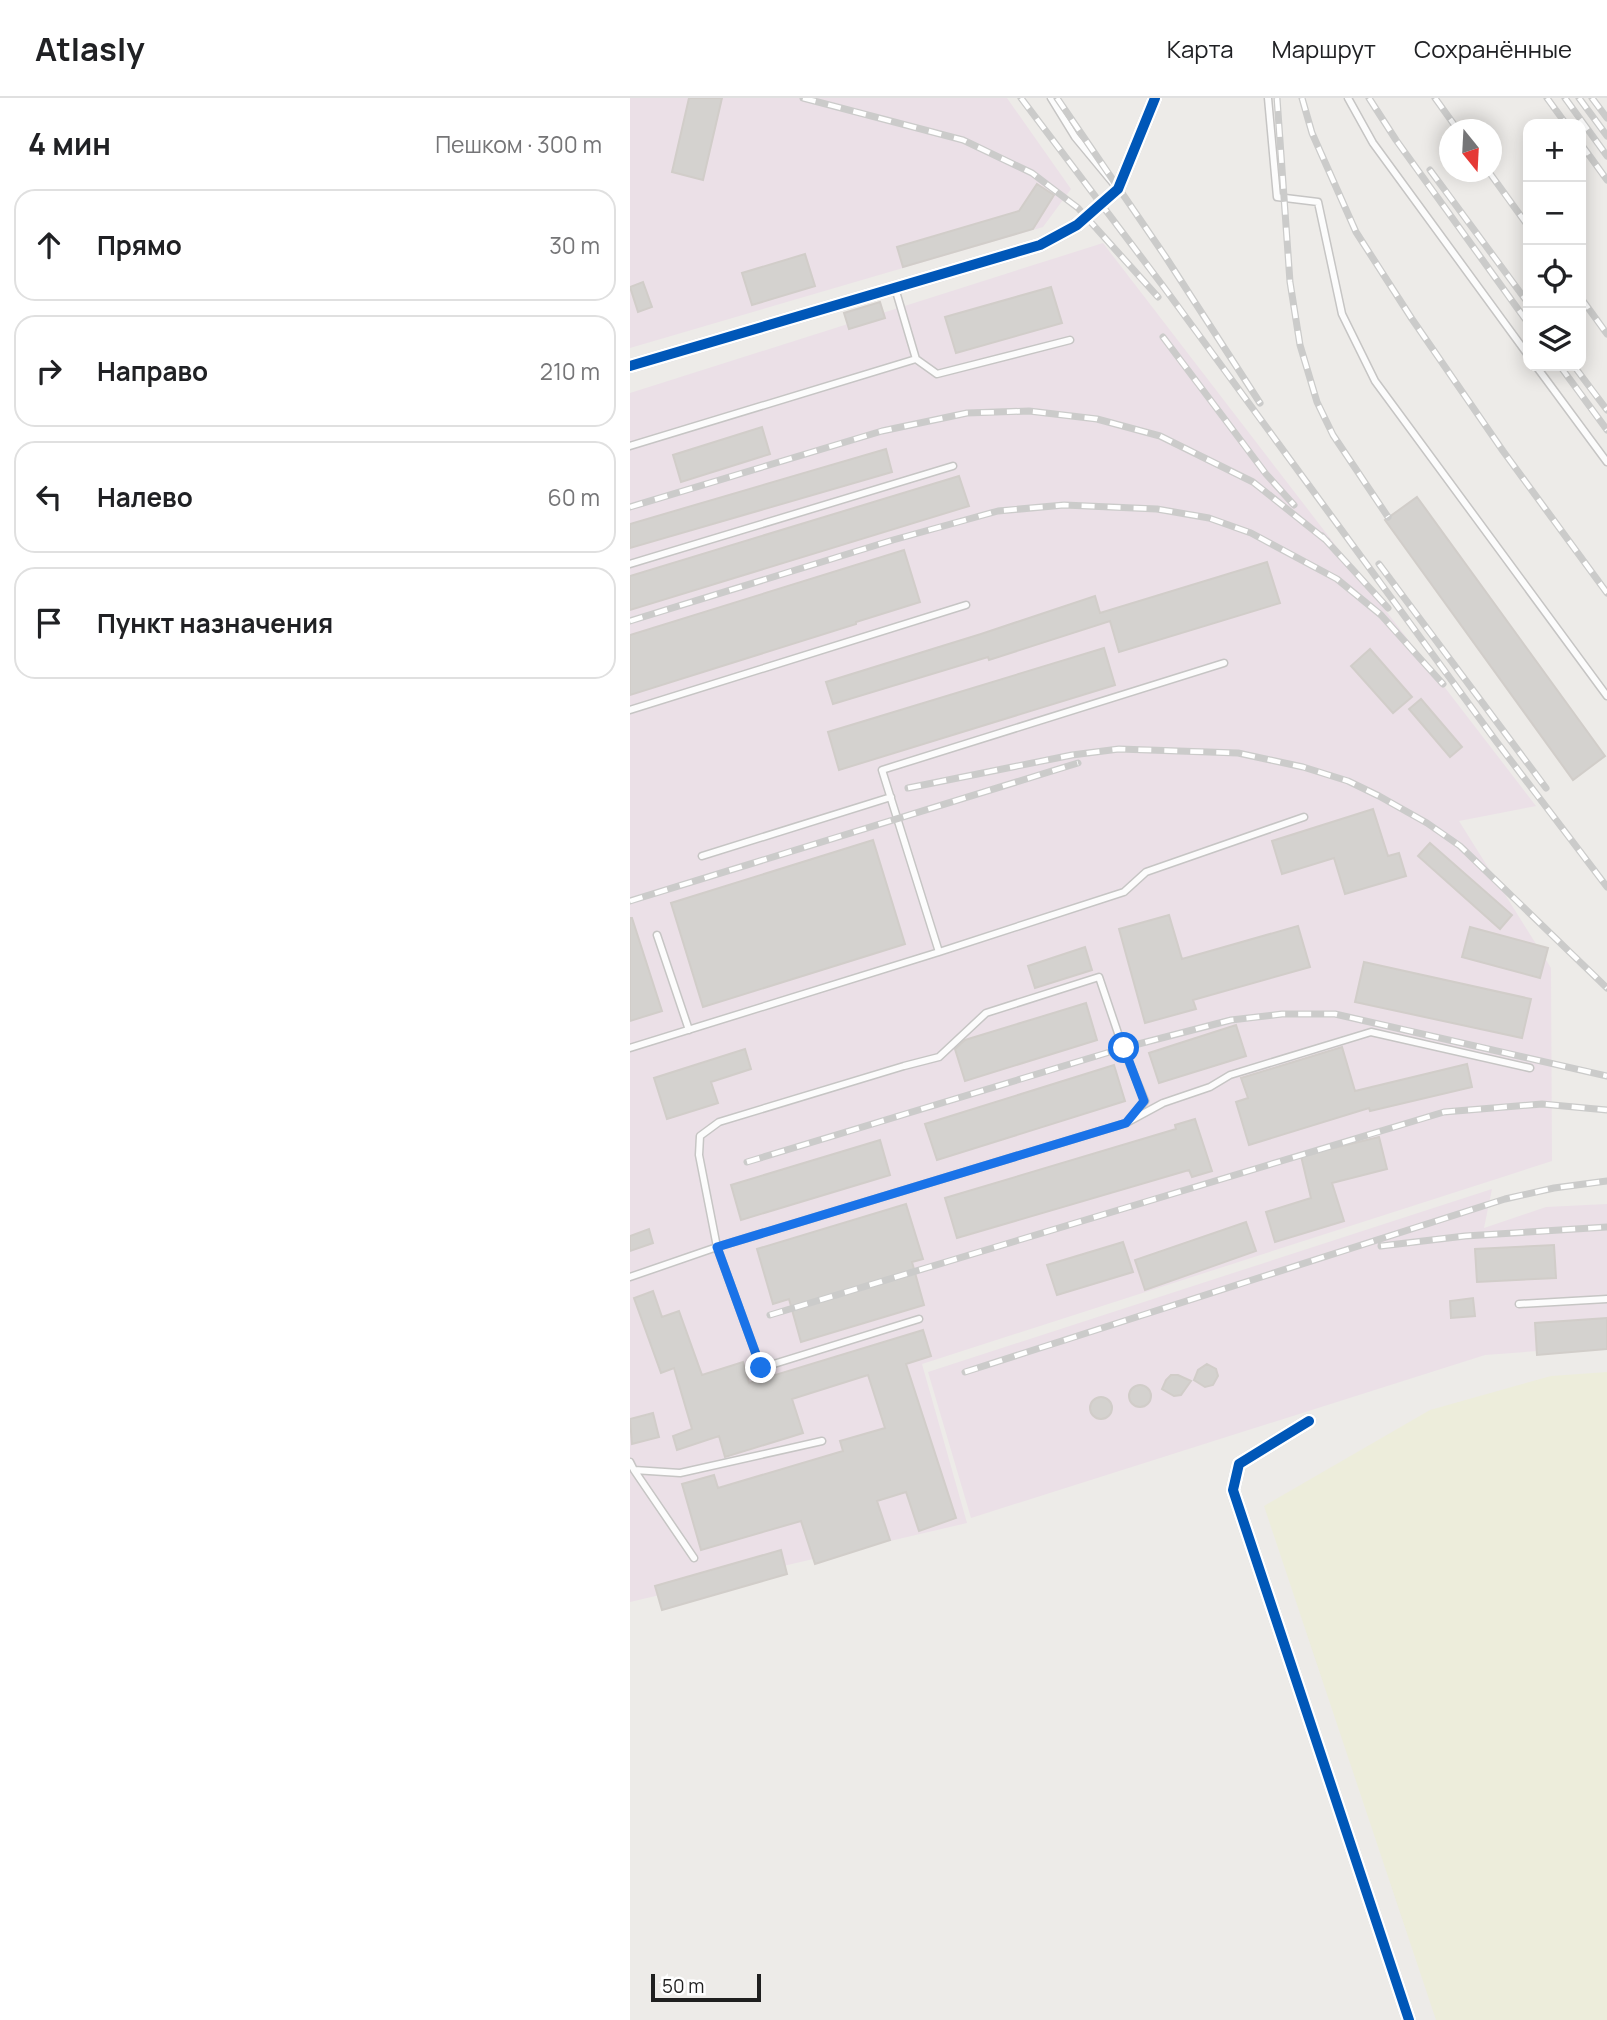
<!DOCTYPE html>
<html lang="ru">
<head>
<meta charset="utf-8">
<style>
  :root { --surface:#fff; --page:#f6f6f6; --text:#202124; --muted:#757577; --line:#e0e0e0 }
  body { margin:0; font-family:Manrope,sans-serif; background:var(--page); color:var(--text) }
  .controls { position:absolute; right:21px; top:21px; display:grid; overflow:hidden; border-radius:14px; box-shadow:0 4px 18px #0003 }
  .controls button { width:63px; height:63px; display:grid; place-items:center; padding:0; border:0; border-bottom:2px solid var(--line); background:var(--surface); color:var(--text); font:35px sans-serif }
  .compass { position:absolute; left:809px; top:21px; width:63px; height:63px; border-radius:50%; background:var(--surface); box-shadow:0 4px 18px #0003; rotate:162deg }
  .scale { position:absolute; left:21px; bottom:18px; width:110px; box-sizing:border-box; padding-left:7px; border:4px solid #1f1f1f; border-top:0; font-size:19px; line-height:24px; white-space:nowrap; color:#1f1f1f; -webkit-text-stroke:5px #fff; paint-order:stroke }
  .stop { position:absolute; width:21px; height:21px; margin:-16px; border:5px solid #1a73e8; border-radius:50%; background:#fff }
  .stop.end { background:#1a73e8; border-color:#fff; box-shadow:0 2px 7px #0008 }
  .list { margin:0; padding:0; list-style:none }
  h2 { display:flex; justify-content:space-between; align-items:center; height:91px; margin:0; padding:0 28px; font-size:30px }
  h2 small { font-size:23px; font-weight:400; color:var(--muted) }
  .list li { display:grid; grid-template-columns:46px 1fr auto; gap:21px; align-items:center; box-sizing:border-box; height:112px; margin:0 14px 14px; padding:0 14px; border:2px solid var(--line); border-radius:21px }
  .list b { display:block; font-size:26px; white-space:nowrap }
  .list em { font-size:23px; font-style:normal; color:var(--muted) }
  .icon { flex:none; width:38px; height:38px; fill:none; stroke:currentColor; stroke-width:2; stroke-linecap:round; stroke-linejoin:round }
  .map { position:relative; flex:none; width:977px; height:1922px; overflow:hidden }
  header { display:flex; align-items:center; gap:42px; box-sizing:border-box; height:98px; padding:0 35px; background:var(--surface); border-bottom:2px solid var(--line) }
  header strong { font-size:33px }
  nav { display:flex; gap:38px; margin-inline-start:auto; font-size:24px }
  main { display:flex }
  aside { flex:1; background:var(--surface) }
  .map>svg:first-child { display:block }
  .industrial { fill:#ebe0e7 }
  .farmland { fill:#ededdb }
  .building { fill:#d4d2cf; stroke:#d1cdc9; stroke-width:2 }
  .lines { fill:none; stroke-linecap:round; stroke-linejoin:round }
  .lane-casing { stroke:#c6c5c4; stroke-width:9 }
  .street-casing { stroke:#c6c5c4; stroke-width:15 }
  .lane { stroke:#fcfcfc; stroke-width:6 }
  .street { stroke:#fcfcfc; stroke-width:12 }
  .rail-casing { stroke:#cbcbca; stroke-width:7 }
  .rail { stroke:#fff; stroke-width:4.5; stroke-dasharray:13; stroke-linecap:butt }
  .cycleway-casing { stroke:#fff; stroke-width:15 }
  .cycleway { stroke:#0057b8; stroke-width:10 }
  .route { stroke:#1a73e8; stroke-width:9 }
</style>
</head>
<body>
<header>
<strong>Atlasly</strong>
<nav><a>Карта</a><a>Маршрут</a><a>Сохранённые</a></nav>
</header>
<main>
<aside>
<h2>4 мин<small>Пешком · 300 m</small></h2>
<ul class="list">
<li><svg class="icon" aria-label="ahead" viewBox="0 0 24 24"><path d="M12 20V5M6 11l6-6 6 6"/></svg><div><b>Прямо</b></div><em>30 m</em></li>
<li><svg class="icon" aria-label="right" viewBox="0 0 24 24"><path d="M7 20v-9h11M14 6l5 5-5 5"/></svg><div><b>Направо</b></div><em>210 m</em></li>
<li><svg class="icon" aria-label="left" viewBox="0 0 24 24"><path d="M17 20v-9H6M10 6l-5 5 5 5"/></svg><div><b>Налево</b></div><em>60 m</em></li>
<li><svg class="icon" aria-label="arrive" viewBox="0 0 24 24"><path d="M6 21V4h12l-3 4 3 4H6"/></svg><div><b>Пункт назначения</b></div></li>
</ul>
</aside>
<div class="map">
<svg width="977" height="1922" viewBox="0 0 977 1922">
  <rect width="100%" height="100%" fill="#edebe8"/>
  <path class="industrial" d="M0,0H377L441,91L413,129L0,250Z
    M473,145L906,708L829,723L921,870L922,1063L292,1266L337,1425L0,1504V295Z
    M862,1091L854,1130L916,1109L977,1106V1248L855,1257L341,1420L298,1274Z"/>
  <path class="farmland" d="M977,1274V1922H806L634,1408L800,1312L921,1278Z"/>
  <path class="building" d="M59,0H92L73,82L42,74Z
    M407,86L424,97L403,131L273,169L267,149L389,113Z
    M175,156L185,188L122,207L112,175Z
    M13,184L22,209L8,214L0,189Z
    M421,189L432,225L326,255L315,219Z
    M250,204L255,220L219,231L214,215Z
    M132,329L140,356L51,384L43,357Z
    M256,351L262,374L0,450V426Z
    M329,378L339,408L0,512V478Z
    M787,399L975,658L943,682L755,422Z
    M274,452L290,504L226,524V526L0,597V537Z
    M637,464L650,505L489,554L480,523L359,562L358,559L203,606L196,584L351,536L465,498L470,515Z
    M474,550L485,587L209,672L198,634Z
    M740,551L782,599L763,615L721,568Z
    M791,601L832,649L820,659L779,611Z
    M743,711L758,758L769,755L776,778L715,796L704,760L652,776L642,743Z
    M243,742L275,846L73,909L41,805Z
    M800,745L882,817L870,831L788,758Z
    M539,817L552,861L668,828L680,869L563,902L566,911L515,925L489,831Z
    M0,820H2L32,913L0,923Z
    M840,829L918,850L910,880L832,859Z
    M455,849L462,872L405,890L398,868Z
    M734,864L901,901L892,940L725,904Z
    M456,905L467,942L335,983L325,951L335,942Z
    M606,927L616,958L529,985L519,955Z
    M712,949L725,993L837,966L842,989L740,1013L739,1010L619,1047L606,1004L618,1000L611,980Z
    M115,951L121,971L81,984L88,1005L37,1021L24,980Z
    M484,967L495,1003L307,1062L295,1026Z
    M565,1021L582,1073L562,1079L559,1072L327,1140L315,1100L546,1031L545,1027Z
    M749,1039L757,1071L702,1085L714,1123L645,1144L636,1114L681,1100L671,1058Z
    M250,1042L260,1077L111,1122L101,1087Z
    M276,1106L293,1161L282,1164L294,1207L171,1244L159,1201L143,1206L127,1151Z
    M616,1124L626,1153L515,1192L505,1162Z
    M19,1131L23,1145L0,1153V1138Z
    M493,1144L503,1174L427,1197L417,1167Z
    M924,1147L926,1180L847,1184L845,1151Z
    M23,1193L32,1219L49,1213L72,1277L113,1264L119,1285L293,1232L301,1258L276,1266L326,1420L289,1433L276,1394L247,1403L260,1442L185,1466L171,1423L71,1452L52,1386L84,1377L88,1390L213,1353L210,1343L255,1330L238,1277L162,1301L173,1335L95,1359L89,1338L47,1352L43,1338L62,1331L44,1270L31,1275L4,1200Z
    M843,1200L845,1218L821,1220L820,1203Z
    M977,1220V1251L907,1257L905,1225Z
    M577,1266L586,1271L588,1278L583,1287L575,1289L564,1282L568,1272Z
    M541,1277H548L561,1283L551,1297L544,1298L532,1291L536,1282Z
    M499 1298a11 11 0 1 1 22 0a11 11 0 1 1-22 0Z
    M460 1310a11 11 0 1 1 22 0a11 11 0 1 1-22 0Z
    M23,1315L29,1339L2,1346L0,1321Z
    M151,1452L157,1476L32,1512L25,1488Z"/>
  <g class="lines">
    <defs>
      <path id="lane" d="M421,0L445,39L488,91
        M638,0L647,99L688,104L712,216L745,283L977,598
        M718,0L743,45L898,257
        M286,261L307,276L440,242
        M906,268L977,364
        M0,348L286,261L265,190
        M0,466L323,368
        M0,612L336,507
        M72,758L261,699
        M27,837L59,932
        M309,854L252,672L594,565
        M0,950L309,854L494,794L516,774L674,719
        M0,1179L87,1149L69,1057L70,1038L89,1024L274,968L309,959L356,915L469,879L493,950L515,1003L498,1023
        M889,1206L977,1201
        M289,1221L131,1270L87,1149L496,1025L533,1005L580,989L600,977L741,934L900,970
        M0,1364L4,1372L50,1375L192,1343
        M4,1372L64,1460"/>
      <path id="street" d="M0,268L410,147L447,127L488,91L525,0
        M679,1323L609,1366L603,1392L779,1922"/>
    </defs>
    <use href="#lane" class="lane-casing"/>
    <use href="#street" class="street-casing"/>
    <use href="#lane" class="lane"/>
    <use href="#street" class="street"/>
    <defs>
      <path id="rail" d="M173,0L333,42L402,75L448,110L528,199
        M391,0L533,188L866,643L977,789
        M427,0L535,158L630,305
        M647,0L660,184L670,247L687,304L703,337L758,419
        M672,0L682,35L726,134L782,221L873,353L977,495
        M739,0L766,42L898,225
        M805,0L828,32
        M917,0L936,26
        M935,0L977,58
        M949,0L977,38
        M962,0L977,20
        M951,46L977,82
        M800,72L898,205
        M859,74L898,128
        M951,200L977,236
        M533,239L636,376L664,407
        M930,268L977,332
        M944,268L977,312
        M0,409L252,333L337,315L399,313L467,321L530,338L623,384L697,443
        M692,438L758,510
        M749,466L916,690
        M0,523L263,442L368,413L434,407L527,411L579,420L621,435L707,481L751,517L813,586
        M278,690L442,657L489,651L608,655L673,669L718,683L749,698L797,725L830,748L977,890
        M0,803L448,665
        M117,1064L493,950L601,922L652,916H705L977,978
        M751,1148L835,1138L977,1129
        M140,1217L814,1014L912,1006L977,1012
        M335,1274L875,1101L924,1090L977,1083"/>
    </defs>
    <use href="#rail" class="rail-casing"/>
    <use href="#rail" class="rail"/>
    <defs>
      <path id="cycleway" d="M0,268L410,147L447,127L488,91L525,0
        M679,1323L609,1366L603,1392L779,1922"/>
    </defs>
    <use href="#cycleway" class="cycleway-casing"/>
    <use href="#cycleway" class="cycleway"/>
  </g>
  <g class="lines">
    <path class="route" d="M131,1270L87,1149L496,1025L514,1003L494,950"/>
  </g>
</svg>
<div class="controls">
<button>+</button>
<button>−</button>
<button><svg class="icon" aria-label="locate" viewBox="0 0 24 24"><circle cx="12" cy="12" r="6"/><path d="M12 2v4M12 18v4M2 12h4M18 12h4"/></svg></button>
<button><svg class="icon" aria-label="layers" viewBox="0 0 24 24"><path d="M12 4l9 5-9 5-9-5zM3 14l9 5 9-5"/></svg></button>
</div>
<svg class="compass" viewBox="-18 -18 36 36"><path d="M0-13l5 13h-10z" fill="#e53935"/><path d="M0 13l5-13h-10z" fill="#757577"/></svg>
<div class="scale">50 m</div>
<div class="stop" style="left:494px;top:950px"></div>
<div class="stop end" style="left:131px;top:1270px"></div>
</div>
</main>
</body>
</html>
